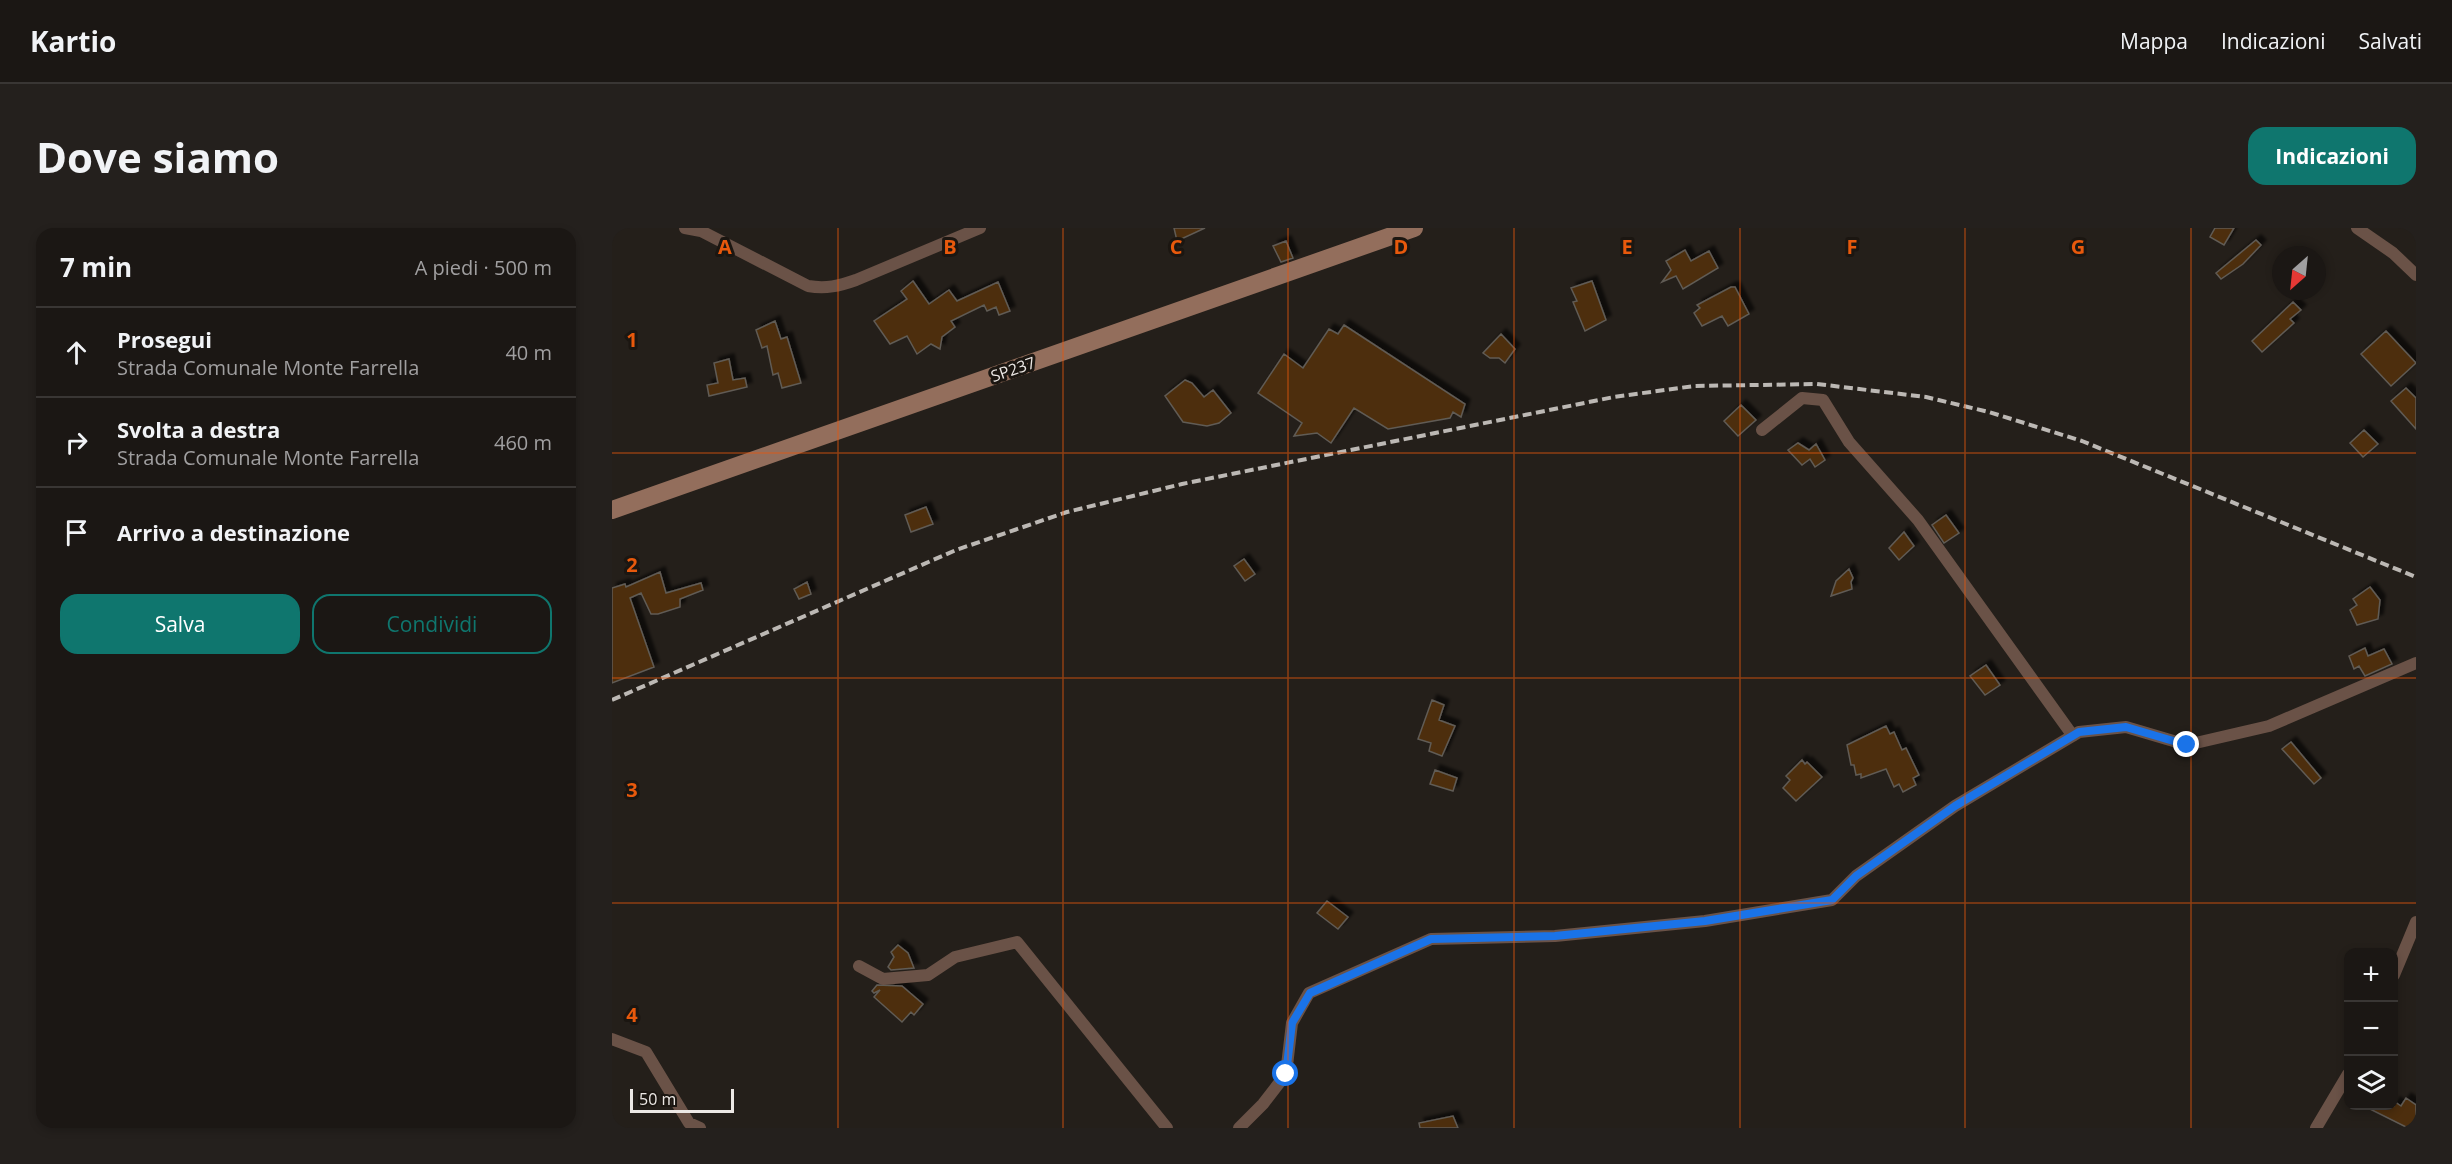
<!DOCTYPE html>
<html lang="it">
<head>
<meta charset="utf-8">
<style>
  :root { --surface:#1b1714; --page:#24201d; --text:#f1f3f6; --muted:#a09fa0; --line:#393634; --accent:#0f766e }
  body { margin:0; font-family:"Open Sans",sans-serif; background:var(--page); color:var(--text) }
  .controls { position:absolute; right:18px; bottom:18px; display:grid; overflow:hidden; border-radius:12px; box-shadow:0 3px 9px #0003 }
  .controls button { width:54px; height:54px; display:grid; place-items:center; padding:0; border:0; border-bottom:2px solid var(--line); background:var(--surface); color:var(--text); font:30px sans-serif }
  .compass { position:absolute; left:1660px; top:18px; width:54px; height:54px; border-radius:50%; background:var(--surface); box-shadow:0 3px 9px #0003; rotate:207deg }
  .scale { position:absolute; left:18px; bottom:15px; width:104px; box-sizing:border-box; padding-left:6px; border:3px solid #ece8e5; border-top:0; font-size:16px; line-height:21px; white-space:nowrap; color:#ece8e5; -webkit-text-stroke:4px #1b1611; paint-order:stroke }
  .stop { position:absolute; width:18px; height:18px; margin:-14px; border:4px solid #1a73e8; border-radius:50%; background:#fff }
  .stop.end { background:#1a73e8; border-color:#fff; box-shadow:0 2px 6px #0008 }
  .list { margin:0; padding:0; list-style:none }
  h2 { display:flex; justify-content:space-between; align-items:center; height:78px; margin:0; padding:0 24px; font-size:26px }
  h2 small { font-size:20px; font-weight:400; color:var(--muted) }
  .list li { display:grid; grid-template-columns:39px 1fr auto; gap:18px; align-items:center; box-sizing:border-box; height:90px; padding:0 24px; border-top:2px solid var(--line) }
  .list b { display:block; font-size:22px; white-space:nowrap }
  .list p { margin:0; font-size:20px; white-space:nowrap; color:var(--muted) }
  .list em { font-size:20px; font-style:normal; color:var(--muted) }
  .actions { display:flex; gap:12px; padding:18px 24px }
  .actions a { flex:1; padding:14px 0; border:2px solid var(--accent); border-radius:18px; text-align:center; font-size:21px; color:var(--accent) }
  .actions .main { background:var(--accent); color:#fff }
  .icon { flex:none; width:33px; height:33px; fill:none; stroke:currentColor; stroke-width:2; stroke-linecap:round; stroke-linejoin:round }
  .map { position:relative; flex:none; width:1804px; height:900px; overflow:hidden; border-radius:18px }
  header { display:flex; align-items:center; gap:36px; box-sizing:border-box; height:84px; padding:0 30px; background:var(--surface); border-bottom:2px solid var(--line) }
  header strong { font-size:28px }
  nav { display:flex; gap:33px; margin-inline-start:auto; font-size:21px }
  .intro { display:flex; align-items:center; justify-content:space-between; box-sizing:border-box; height:144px; padding:0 36px }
  h1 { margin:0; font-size:42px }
  .button { padding:15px 27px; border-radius:18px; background:var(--accent); color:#fff; font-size:21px; font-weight:700 }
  main { display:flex; gap:36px; padding:0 36px }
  aside { flex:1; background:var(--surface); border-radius:18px; box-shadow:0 3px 9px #0003 }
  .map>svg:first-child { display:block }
  .building { fill:#4d2f0c; stroke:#615b55; stroke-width:1.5; filter:url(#shadow) }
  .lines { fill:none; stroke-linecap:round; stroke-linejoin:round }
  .street { stroke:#6a5247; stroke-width:12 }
  .secondary { stroke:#936e5c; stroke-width:18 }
  .rail { stroke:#bcb8b4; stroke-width:4; stroke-dasharray:9 4.5; stroke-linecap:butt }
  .route { stroke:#1a73e8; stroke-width:8 }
  .grid { fill:none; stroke:#e8590c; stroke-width:1.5; stroke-opacity:0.55 }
  .labels { text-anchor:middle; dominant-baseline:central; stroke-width:6; stroke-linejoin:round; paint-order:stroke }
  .street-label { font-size:16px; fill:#ece8e5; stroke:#1b1611 }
  .grid-label { font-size:20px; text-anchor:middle; font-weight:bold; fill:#e8590c; stroke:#1b1611; stroke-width:6; stroke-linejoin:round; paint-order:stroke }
</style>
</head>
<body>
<header>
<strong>Kartio</strong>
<nav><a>Mappa</a><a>Indicazioni</a><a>Salvati</a></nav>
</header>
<div class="intro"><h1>Dove siamo</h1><a class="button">Indicazioni</a></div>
<main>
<aside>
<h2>7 min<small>A piedi · 500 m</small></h2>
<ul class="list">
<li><svg class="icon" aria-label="ahead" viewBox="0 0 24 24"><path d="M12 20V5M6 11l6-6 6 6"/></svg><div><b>Prosegui</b><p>Strada Comunale Monte Farrella</p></div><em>40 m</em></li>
<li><svg class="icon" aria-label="right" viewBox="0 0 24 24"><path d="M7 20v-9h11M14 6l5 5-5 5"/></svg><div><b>Svolta a destra</b><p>Strada Comunale Monte Farrella</p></div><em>460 m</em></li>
<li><svg class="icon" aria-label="arrive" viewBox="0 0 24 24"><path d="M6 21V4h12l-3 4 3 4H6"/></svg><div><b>Arrivo a destinazione</b></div></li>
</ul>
<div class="actions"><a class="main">Salva</a><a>Condividi</a></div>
</aside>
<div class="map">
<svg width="1804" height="900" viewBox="0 0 1804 900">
  <defs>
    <filter id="shadow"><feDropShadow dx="5" dy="-5" stdDeviation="1.5" flood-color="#0009"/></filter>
  </defs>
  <rect width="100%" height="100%" fill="#241f1a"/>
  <path class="building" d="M562,0H593L565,13Z
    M1603,0H1622L1612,17L1598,9Z
    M1644,12L1649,17L1631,36L1609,51L1604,45Z
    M674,13L681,30L669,34L661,18Z
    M1073,22L1079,33L1097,23L1106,40L1071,61L1064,48L1050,54L1059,42L1054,33Z
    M301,53L317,76L337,62L345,73L386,54L398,83L387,87L384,79L375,83L372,77L339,93L343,99L330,109L328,121L319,116L305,126L295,108L278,116L262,93L295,71L289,63Z
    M980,53L994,92L973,103L961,74L965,73L959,60Z
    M1119,59H1123L1137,86L1116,98L1110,88L1090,98L1082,85L1088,80L1085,77Z
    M1681,74L1689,82L1678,91L1682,95L1650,124L1640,113Z
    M163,93L169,111L175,109L189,155L170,160L166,145L161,147L155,118L150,120L144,102Z
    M732,97L853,176L849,189L841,184L838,190L776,201L742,180L719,215L705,205L682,208L690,195L646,165L672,126L691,140L717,101L726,106Z
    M1774,103L1804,135L1779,158L1749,126Z
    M889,106L903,121L893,135L887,130H878L871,125Z
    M117,131L121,152L133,150L135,159L97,168L95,157L106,155L102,135Z
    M573,152L580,155L592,169L601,162L619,185L607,195L595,198L571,194L553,168Z
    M1794,160L1804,170V201L1779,173Z
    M1129,177L1144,192L1126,208L1112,193Z
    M1752,202L1766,216L1751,229L1738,215Z
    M1186,215L1197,222L1204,216L1213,232L1203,239L1198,231L1190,237L1176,222Z
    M314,279L321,296L299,304L293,287Z
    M1334,287L1347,305L1332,315L1320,297Z
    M1292,304L1302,318L1287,332L1277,320Z
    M632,331L643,346L633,353L622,338Z
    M1237,341L1241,350L1239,354L1240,361L1219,368L1224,353Z
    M48,344L54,365L89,355L91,362L68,371V379L46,386H39L29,365L18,370L42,439L0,455V360L13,356L14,359Z
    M195,354L199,366L187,371L182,361Z
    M1758,359L1768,372L1766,391L1745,397L1738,382L1745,377L1741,371Z
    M1753,420L1756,428L1772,421L1780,436L1753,448L1747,438L1742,441L1737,428Z
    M1374,437L1388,457L1373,467L1358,448Z
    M820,472L832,477L827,492L843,498L830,528L817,523L819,515L806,511Z
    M1274,498L1278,506L1282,504L1290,522L1294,520L1307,547L1301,550L1304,557L1291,564L1287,556L1282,559L1274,541L1249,550V546L1244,547L1242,537H1239L1235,517Z
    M1679,514L1709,550L1702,556L1670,521Z
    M1190,532L1193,536L1195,534L1210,549L1184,573L1171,560L1178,552L1174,548Z
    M823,542L845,550L841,563L818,556Z
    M715,673L736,689L726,701L705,685Z
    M286,717L296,725L302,740L279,742L276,739L282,729L279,724Z
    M265,757L290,758L311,776L302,787L299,784L290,794L262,769L268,762L262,765L260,763Z
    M1794,870L1804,877V900H1796L1752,878H1782L1783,874L1789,878Z
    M841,888L846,900H808L807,895Z"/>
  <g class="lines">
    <path class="street" d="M73,0L89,3L196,58C214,61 227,58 244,52L368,0
      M1745,0L1781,25L1804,47
      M1150,202L1190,170L1211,172L1237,214L1306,292L1461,508
      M247,738L271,751L316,747L343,729L405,714L555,900
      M1782,747L1804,694
      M0,811L34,824L77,895L88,900
      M627,900L651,876L674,846L680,795L697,765L819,711L943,708L1093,693L1220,672L1244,648L1343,578L1467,504L1514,499L1575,517L1657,498L1804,435
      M1704,900L1736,846"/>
    <path class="secondary" d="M0,282L802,0"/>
    <path class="rail" d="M0,472L344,322L455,284L570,256L1002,169L1082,158L1205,156L1314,169L1377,184L1470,213L1804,349"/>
  </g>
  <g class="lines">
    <path class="route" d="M674,846L680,795L698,765L819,711L943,708L1093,693L1220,672L1244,648L1343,578L1467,504L1514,499L1575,517"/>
  </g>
  <path class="grid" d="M226,0V900M451,0V900M676,0V900M902,0V900M1128,0V900M1353,0V900M1579,0V900M0,225H1804M0,450H1804M0,675H1804"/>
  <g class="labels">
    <g class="street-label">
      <text transform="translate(401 141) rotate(-19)">SP237</text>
    </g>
  </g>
  <g class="grid-label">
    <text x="113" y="26">A</text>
    <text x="338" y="26">B</text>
    <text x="564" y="26">C</text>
    <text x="789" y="26">D</text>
    <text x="1015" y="26">E</text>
    <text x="1240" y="26">F</text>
    <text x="1466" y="26">G</text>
    <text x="20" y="119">1</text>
    <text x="20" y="344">2</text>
    <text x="20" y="569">3</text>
    <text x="20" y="794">4</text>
  </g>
</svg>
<div class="controls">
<button>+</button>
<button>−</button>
<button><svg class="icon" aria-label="layers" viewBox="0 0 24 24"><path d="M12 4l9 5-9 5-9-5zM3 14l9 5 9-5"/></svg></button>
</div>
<svg class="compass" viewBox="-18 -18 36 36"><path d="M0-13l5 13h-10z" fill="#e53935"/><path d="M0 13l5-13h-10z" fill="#a09fa0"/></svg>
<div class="scale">50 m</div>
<div class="stop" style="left:674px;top:846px"></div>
<div class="stop end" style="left:1575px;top:517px"></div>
</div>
</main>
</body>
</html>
